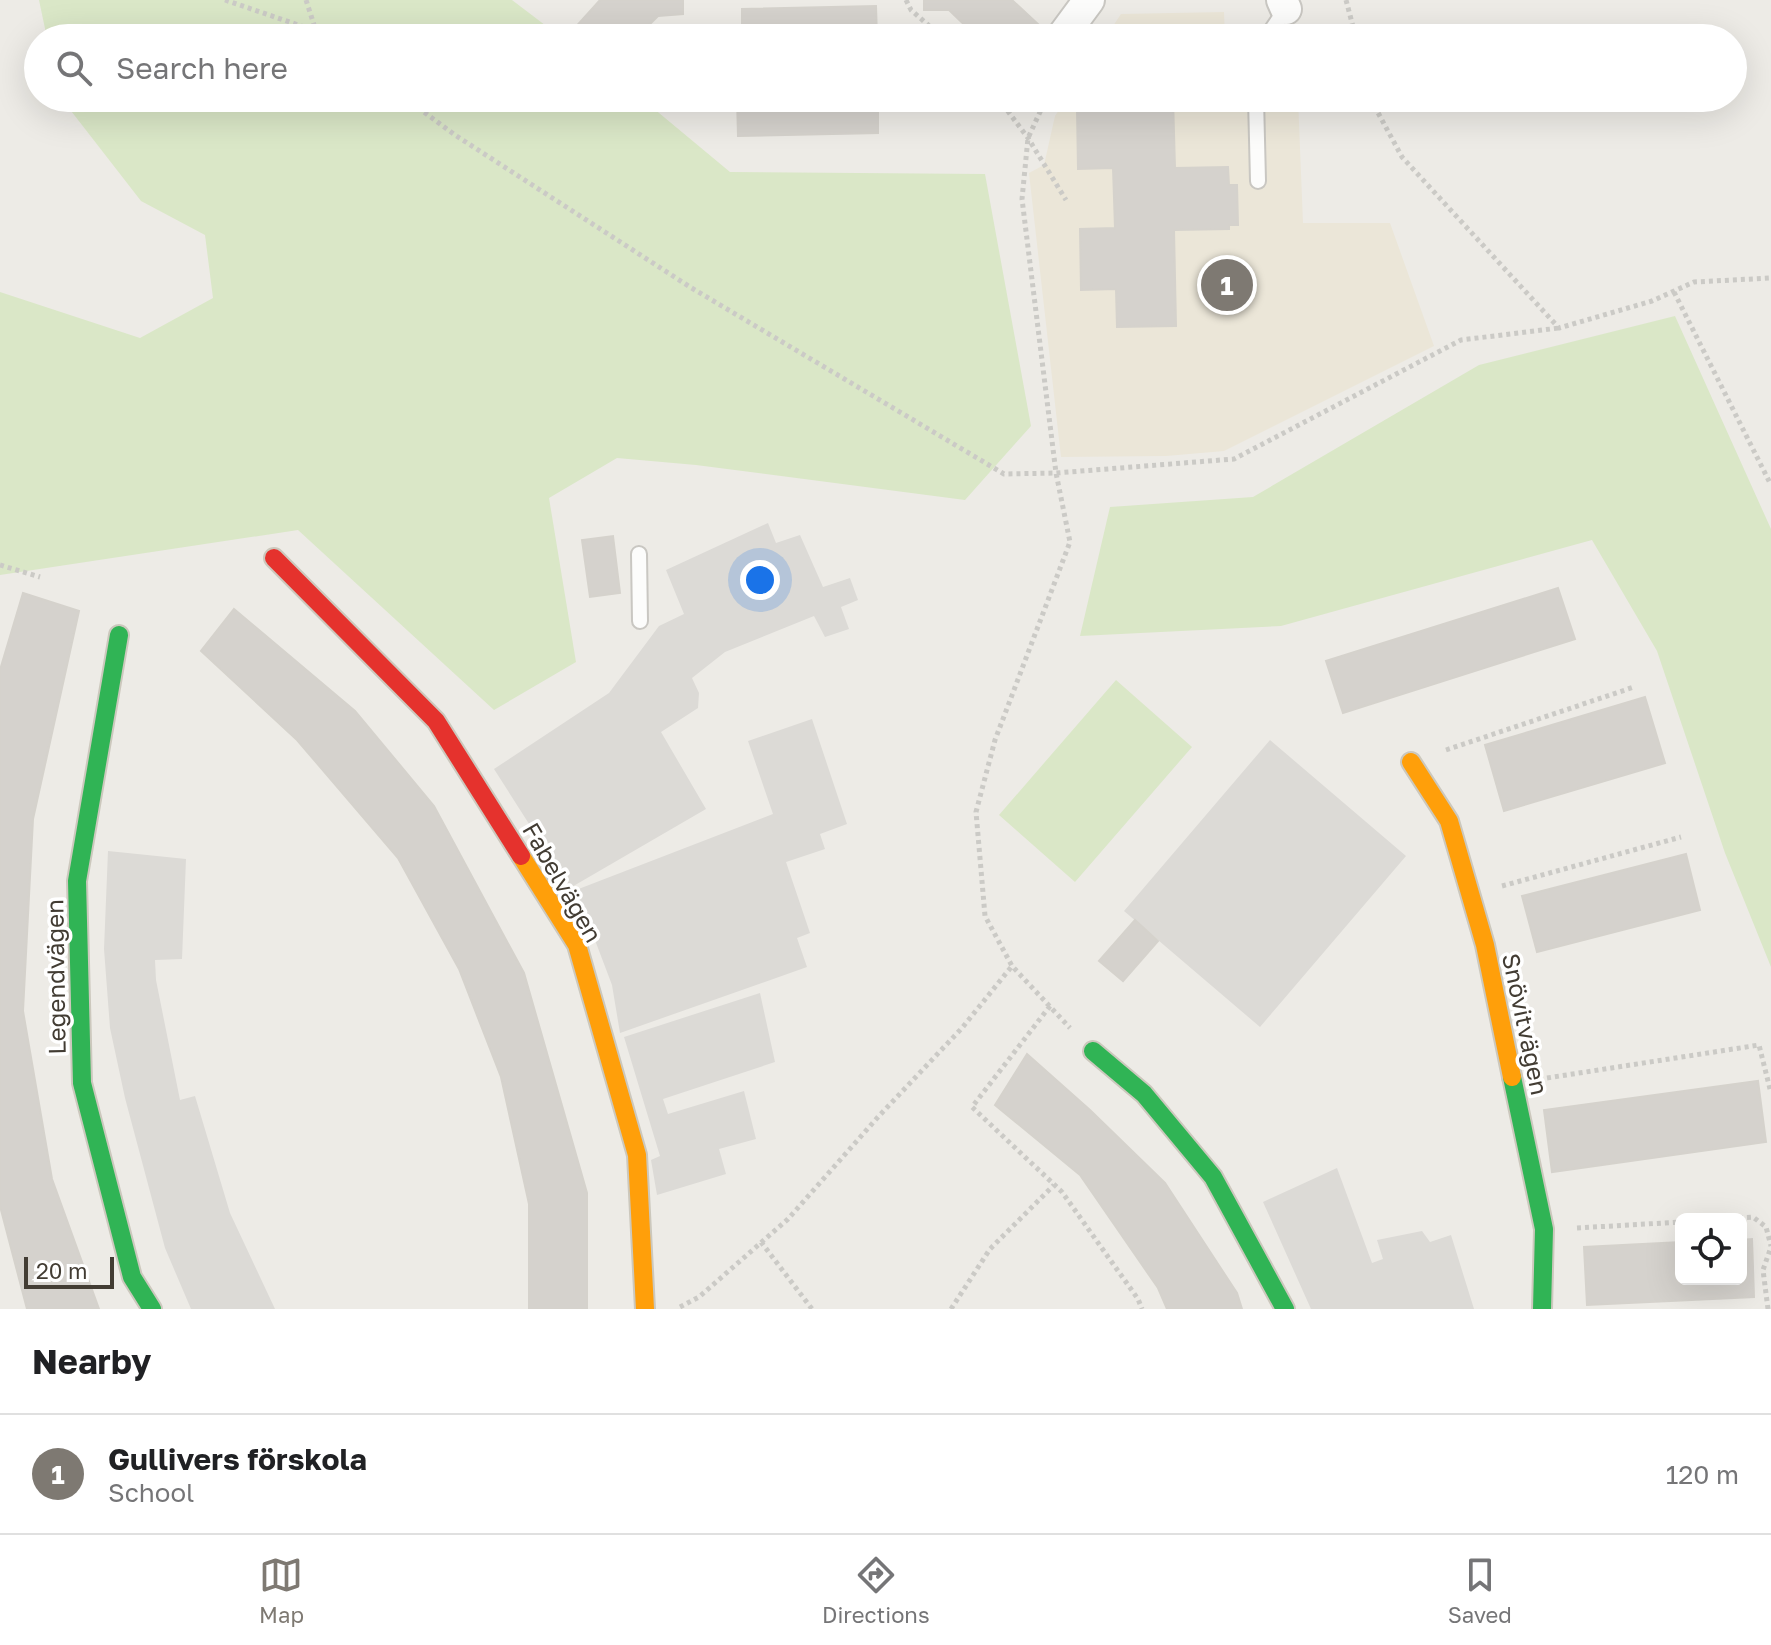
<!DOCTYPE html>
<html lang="en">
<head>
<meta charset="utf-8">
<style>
  :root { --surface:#fff; --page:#f6f6f6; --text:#202124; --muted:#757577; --line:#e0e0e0; --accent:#7e7972 }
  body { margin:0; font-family:"Golos Text",sans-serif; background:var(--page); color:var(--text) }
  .controls { position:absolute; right:24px; bottom:24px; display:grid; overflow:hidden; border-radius:12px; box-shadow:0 8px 32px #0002 }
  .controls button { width:72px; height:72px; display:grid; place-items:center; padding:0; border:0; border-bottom:2px solid var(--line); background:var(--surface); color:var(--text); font:40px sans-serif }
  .scale { position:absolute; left:24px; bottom:20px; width:90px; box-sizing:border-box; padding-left:8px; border:4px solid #423c33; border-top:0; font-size:22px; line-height:28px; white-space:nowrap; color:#423c33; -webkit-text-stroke:6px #fff; paint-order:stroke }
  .you { position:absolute; left:760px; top:580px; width:28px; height:28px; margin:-20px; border:6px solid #fff; border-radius:50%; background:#1a73e8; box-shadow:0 0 0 12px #1a73e833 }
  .badge { display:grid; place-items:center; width:52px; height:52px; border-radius:50%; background:var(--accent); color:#fff; font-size:26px; font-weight:700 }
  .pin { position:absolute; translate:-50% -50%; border:4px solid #fff; box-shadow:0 2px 8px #0006 }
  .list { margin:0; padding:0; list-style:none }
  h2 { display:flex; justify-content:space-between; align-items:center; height:104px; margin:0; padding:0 32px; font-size:34px }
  h2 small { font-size:26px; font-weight:400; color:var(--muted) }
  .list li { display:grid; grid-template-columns:52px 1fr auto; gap:24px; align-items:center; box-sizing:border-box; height:120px; padding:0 32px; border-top:2px solid var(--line) }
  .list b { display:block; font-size:30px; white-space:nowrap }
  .list p { margin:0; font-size:26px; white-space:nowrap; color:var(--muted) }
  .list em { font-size:26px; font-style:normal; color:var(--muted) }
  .icon { flex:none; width:44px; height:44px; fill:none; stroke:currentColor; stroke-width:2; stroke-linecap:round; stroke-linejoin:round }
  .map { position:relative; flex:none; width:1771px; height:1309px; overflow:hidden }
  .search { position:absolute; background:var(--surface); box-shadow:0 8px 32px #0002; left:24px; right:24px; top:24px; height:88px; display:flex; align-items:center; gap:20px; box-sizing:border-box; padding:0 28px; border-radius:44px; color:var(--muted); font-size:30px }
  .sheet { height:224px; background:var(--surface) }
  nav { display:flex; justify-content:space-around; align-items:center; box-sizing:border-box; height:112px; border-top:2px solid var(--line); background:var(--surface); font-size:22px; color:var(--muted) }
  nav a { display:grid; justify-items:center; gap:4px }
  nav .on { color:var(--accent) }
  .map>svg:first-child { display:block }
  .education { fill:#ebe6d8 }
  .green { fill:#dae7c7 }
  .parking { fill:#dcdad6 }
  .building { fill:#d5d2cd; stroke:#d5d2cc; stroke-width:2 }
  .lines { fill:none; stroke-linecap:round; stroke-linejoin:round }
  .lane-casing { stroke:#c9c7c2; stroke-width:18 }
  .street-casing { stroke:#c9c7c2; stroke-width:34 }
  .fast-casing { stroke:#ccc8bd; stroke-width:22 }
  .slow-casing { stroke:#ccc8bd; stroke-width:22 }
  .jam-casing { stroke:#ccc8bd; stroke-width:22 }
  .path { stroke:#cbcac6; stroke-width:5; stroke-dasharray:4 4; stroke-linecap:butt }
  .lane { stroke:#fcfcfb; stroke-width:14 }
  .street { stroke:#fcfcfb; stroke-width:30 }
  .fast { stroke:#30b455; stroke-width:18 }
  .slow { stroke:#ff9f0a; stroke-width:18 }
  .jam { stroke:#e5322d; stroke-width:18 }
  .labels { text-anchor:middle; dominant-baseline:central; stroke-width:7; stroke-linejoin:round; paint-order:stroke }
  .street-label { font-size:24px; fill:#423c33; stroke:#fff }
</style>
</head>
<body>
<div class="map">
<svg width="1771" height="1309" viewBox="0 0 1771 1309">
  <rect width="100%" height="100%" fill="#edebe6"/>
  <path class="education" d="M1224,12L1225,38H1105L1121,14Z
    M1067,98H1298L1303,223H1390L1434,346L1224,451L1166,456L1061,457L1029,173L1044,165L1055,116Z"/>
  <path class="green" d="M39,0H512L562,38H47Z
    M61,98H641L730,172L985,174L1031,426L965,500L696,465L617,458L549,498L576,662L494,710L298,530L0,575V292L140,338L213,298L205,235L141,201Z
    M1675,316L1771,529V967L1725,853L1657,651L1592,540L1281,626L1080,636L1110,507L1253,497L1479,365Z
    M1116,680L1192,747L1075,882L999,815Z"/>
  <path class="parking" d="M768,523L776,543L800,535L823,587L850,578L858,600L841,607L849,629L825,637L814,616L725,652L692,678L699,693L698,708L661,732L706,809L570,888L494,769L609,693L659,626L684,614L666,570Z
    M812,719L847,824L820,834L825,849L786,862L810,933L797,938L807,967L620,1033L612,985L576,890L773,814L748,741Z
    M1270,740L1406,856L1260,1027L1124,911Z
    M108,851L186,859L182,959L155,960L156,980L180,1100L195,1096L230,1213L275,1309H191L165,1248L125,1098L110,1028L104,949Z
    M760,993L775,1062L663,1099L668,1114L744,1091L756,1139L719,1149L726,1174L657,1195L651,1160L660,1156L624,1037Z
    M1337,1168L1372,1263L1383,1259L1377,1240L1422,1231L1430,1242L1451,1235L1474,1309H1311L1263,1202Z"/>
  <path class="building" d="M600,0H683V14L658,16L636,38H578L572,31Z
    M924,0H1012L1039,25L1027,38H978L949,10H924Z
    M876,6L877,38H742V9Z
    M737,98H878V133L738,136Z
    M1112,98H1173L1175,168L1228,167L1229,185H1237L1238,225H1229V229L1174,230L1176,326L1117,327L1116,289L1081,290L1080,229L1115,228L1113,168L1078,169L1077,109L1112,108Z
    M613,536L620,593L590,597L582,540Z
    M1558,588L1575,639L1343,713L1326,661Z
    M23,593L79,611L33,819L23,1011L52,1179L99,1309H27L0,1206V670Z
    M234,609L355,711L434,806L524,973L587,1193V1309H529V1204L501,1077L459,969L398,858L297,740L201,651Z
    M1645,697L1665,763L1504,811L1485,745Z
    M1686,854L1700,910L1537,952L1522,896Z
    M1135,920L1158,941L1123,981L1099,961Z
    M1027,1054L1090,1110L1165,1183L1237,1293L1242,1309H1167L1158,1288L1080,1175L995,1105Z
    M1758,1081L1766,1142L1552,1172L1544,1110Z
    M1752,1239L1754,1297L1587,1305L1584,1247L1681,1242V1279H1741V1240Z"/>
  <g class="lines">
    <defs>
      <path id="lane" d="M1266,38L1286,9
        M1256,98L1258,181
        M639,554L640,621"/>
      <path id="street" d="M1282,0L1286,9
        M1061,38L1089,0"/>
      <path id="fast" d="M119,635L77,881L82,1083L132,1277L152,1309
        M1093,1051L1144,1094L1213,1177L1285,1309
        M1512,1077L1544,1229L1542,1309"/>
      <path id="slow" d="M1411,762L1449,821L1485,945L1512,1077
        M521,856L577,945L637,1155L645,1309"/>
      <path id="jam" d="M274,558L436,721L521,856"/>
    </defs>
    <use href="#lane" class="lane-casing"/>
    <use href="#street" class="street-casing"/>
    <use href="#fast" class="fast-casing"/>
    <use href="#slow" class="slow-casing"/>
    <use href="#jam" class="jam-casing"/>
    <path class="path" d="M225,0L316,31L325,38
      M306,0L316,31
      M906,0L911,10L943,38
      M1346,0L1356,38
      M405,98L455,135L690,287L1004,474L1056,473L1234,459L1461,340L1559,328
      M998,98L1028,138L1066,200
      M1050,98L1040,112L1028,138L1022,199L1056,473L1070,542L995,740L976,812L985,916L1012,966L1070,1028
      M1373,98L1376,109L1402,157L1559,328L1652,301L1694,282L1771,278
      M1674,292L1771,485
      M0,565L40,577
      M1446,750L1634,687
      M1502,886L1681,837
      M1050,1006L972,1107L1062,1192L1138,1299L1142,1309
      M1547,1078L1759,1045L1771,1093
      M1723,1219L1753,1217L1766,1227L1771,1246
      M1577,1228L1681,1222
      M761,1242L812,1309
      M680,1307L699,1297L788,1219L878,1117L962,1028L1012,966
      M951,1309L990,1249L1054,1185
      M1768,1309L1763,1270L1771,1247"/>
    <use href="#lane" class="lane"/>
    <use href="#street" class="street"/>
    <use href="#fast" class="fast"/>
    <use href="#slow" class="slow"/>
    <use href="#jam" class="jam"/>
  </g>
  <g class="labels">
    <g class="street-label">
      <text transform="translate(563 882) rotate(60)">Fabelvägen</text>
      <text transform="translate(55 977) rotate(-91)">Legendvägen</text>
      <text transform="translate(1526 1024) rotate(78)">Snövitvägen</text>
    </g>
  </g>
</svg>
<div class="controls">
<button><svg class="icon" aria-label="locate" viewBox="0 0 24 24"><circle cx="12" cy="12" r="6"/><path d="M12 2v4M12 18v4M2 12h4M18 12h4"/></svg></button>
</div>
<div class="scale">20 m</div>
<div class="you"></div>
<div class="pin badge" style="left:1227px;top:285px">1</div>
<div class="search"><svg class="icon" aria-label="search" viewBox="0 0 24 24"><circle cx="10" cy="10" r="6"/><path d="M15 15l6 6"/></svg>Search here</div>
</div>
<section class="sheet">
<h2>Nearby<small></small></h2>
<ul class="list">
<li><span class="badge">1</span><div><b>Gullivers förskola</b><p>School</p></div><em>120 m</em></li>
</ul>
</section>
<nav>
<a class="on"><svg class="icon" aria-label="map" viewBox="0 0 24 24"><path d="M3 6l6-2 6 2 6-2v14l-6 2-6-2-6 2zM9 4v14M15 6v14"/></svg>Map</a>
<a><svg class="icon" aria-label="directions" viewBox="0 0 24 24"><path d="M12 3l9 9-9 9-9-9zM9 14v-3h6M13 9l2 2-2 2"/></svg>Directions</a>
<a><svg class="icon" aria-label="saved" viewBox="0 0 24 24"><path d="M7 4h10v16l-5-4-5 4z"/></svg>Saved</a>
</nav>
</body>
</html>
